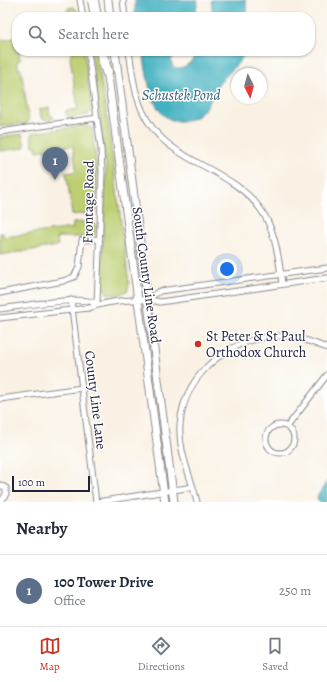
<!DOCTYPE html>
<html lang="en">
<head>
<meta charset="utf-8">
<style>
  :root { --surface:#fff; --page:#f2f2f3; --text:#1f2937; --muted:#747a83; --line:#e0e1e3; --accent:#c8321e }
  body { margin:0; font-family:Alegreya,serif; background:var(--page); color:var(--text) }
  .compass { position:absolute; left:231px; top:68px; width:36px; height:36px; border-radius:50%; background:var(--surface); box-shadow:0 1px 3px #0004; rotate:174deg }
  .scale { position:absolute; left:12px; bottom:10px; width:78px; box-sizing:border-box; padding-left:4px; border:2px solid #22223b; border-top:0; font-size:11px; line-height:14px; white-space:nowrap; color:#22223b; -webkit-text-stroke:3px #fff; paint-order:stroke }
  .you { position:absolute; left:227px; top:269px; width:14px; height:14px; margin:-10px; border:3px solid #fff; border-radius:50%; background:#1a73e8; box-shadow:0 0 0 6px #1a73e833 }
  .badge { display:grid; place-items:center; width:26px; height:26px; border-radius:50%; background:var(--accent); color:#fff; font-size:13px; font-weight:700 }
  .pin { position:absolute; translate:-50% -33px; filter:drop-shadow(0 1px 2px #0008) }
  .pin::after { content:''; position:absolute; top:21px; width:14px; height:12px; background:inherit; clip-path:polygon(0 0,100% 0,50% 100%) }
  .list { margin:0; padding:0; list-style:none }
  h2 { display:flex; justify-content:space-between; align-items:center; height:52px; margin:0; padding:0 16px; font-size:17px }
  h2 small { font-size:13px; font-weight:400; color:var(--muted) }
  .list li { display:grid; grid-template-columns:26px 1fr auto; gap:12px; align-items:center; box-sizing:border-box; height:72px; padding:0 16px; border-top:1px solid var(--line) }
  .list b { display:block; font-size:15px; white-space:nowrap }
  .list p { margin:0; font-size:13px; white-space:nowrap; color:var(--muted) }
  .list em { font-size:13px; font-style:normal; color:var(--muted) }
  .icon { flex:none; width:22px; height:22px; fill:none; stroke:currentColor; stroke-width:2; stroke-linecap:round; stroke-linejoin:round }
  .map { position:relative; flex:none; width:327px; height:502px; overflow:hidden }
  .search { position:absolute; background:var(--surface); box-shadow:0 1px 3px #0004; left:12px; right:12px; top:12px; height:44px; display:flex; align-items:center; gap:10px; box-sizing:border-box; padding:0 14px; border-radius:16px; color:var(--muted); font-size:15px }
  .sheet { height:124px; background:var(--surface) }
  nav { display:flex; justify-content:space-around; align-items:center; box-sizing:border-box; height:56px; border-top:1px solid var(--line); background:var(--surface); font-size:11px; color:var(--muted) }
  nav a { display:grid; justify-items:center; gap:2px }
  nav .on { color:var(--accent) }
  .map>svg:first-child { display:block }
</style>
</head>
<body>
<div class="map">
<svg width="327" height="502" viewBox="0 0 327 502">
  <rect width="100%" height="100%" fill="#fff"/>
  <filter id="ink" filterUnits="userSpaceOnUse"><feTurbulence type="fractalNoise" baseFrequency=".025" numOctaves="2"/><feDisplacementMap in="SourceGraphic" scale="8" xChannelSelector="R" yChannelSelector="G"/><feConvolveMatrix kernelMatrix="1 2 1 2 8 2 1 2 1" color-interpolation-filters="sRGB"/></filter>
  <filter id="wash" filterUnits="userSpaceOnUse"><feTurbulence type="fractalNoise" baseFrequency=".012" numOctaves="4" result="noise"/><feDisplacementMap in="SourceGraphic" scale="16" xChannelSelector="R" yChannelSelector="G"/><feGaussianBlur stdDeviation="0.9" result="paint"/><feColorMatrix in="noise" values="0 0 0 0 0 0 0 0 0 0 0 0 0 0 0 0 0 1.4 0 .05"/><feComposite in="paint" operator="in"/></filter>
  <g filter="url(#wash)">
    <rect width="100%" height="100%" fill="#f9f1e3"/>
    <path fill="#bcce71" stroke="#6f7856" d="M74,7L79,12L80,17H63V12H68V8Z
      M17,37V43H14L16,52L19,51L20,60H18V69H21L29,121L28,123L0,127V39L6,40Z
      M72,51H84L92,109L88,115L68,118L65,111L78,109L70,57Z
      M91,51H96L109,129L129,283L128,290L119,295L108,294L101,285L106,168Z
      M49,107L50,115L54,117L52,120H45L41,118L40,109Z
      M85,125L92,128L97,171L96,212L72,215L67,177L65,173L74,172L76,169L73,148L71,146L37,151L36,146H33L31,135L32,133Z
      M22,134L25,146L23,148L0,151V137Z
      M92,221L96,226L95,235L93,237H57L58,246L0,255V233H3L4,237L73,228V223Z"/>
    <path fill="#43b1c0" stroke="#326a7e" d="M135,0H198L194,17H135Z
      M211,0H246L247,17H213Z
      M143,51H179L171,60L173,67C185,71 193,60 199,51H246C240,64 228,72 219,84C213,93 210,105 202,112C196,118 190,120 182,121C150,124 147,73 143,51Z
      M327,481V502H319L317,497Z"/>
  </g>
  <g filter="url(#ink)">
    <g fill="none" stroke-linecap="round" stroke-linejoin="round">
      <defs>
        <path id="minor" d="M80,0L83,17
          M123,0L125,17
          M88,51L101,149L102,172L97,304
          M129,51C133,78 135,103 151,126C163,143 180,153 198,163C261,196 274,213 282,284
          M0,132L97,118
          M0,293L63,281L74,277L79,267L82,240L99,239
          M147,299L160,291L327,268
          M71,300L96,502
          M0,309C17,307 86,294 97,304
          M0,318L89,308C107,301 141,297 160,302L327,278
          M0,399L82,388
          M266 439a14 14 0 1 1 28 0a14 14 0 1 1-28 0Z
          M287,427L327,375
          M0,485L6,488V494L1,502
          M97,502L193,487
          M197,502C191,477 178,451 180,425C184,371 234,334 286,336C301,337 314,343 327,348"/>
        <path id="secondary" d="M108,0L110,17
          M115,51L174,502
          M107,69L165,502"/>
        <path id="motorway" d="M93,0L96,17
          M101,51L107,72"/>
      </defs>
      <use href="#minor" stroke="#8e8a8f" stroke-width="7"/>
      <use href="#secondary" stroke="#8e8a8f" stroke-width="9"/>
      <use href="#motorway" stroke="#8e8a8f" stroke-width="12"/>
      <use href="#minor" stroke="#fff" stroke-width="5"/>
      <use href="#secondary" stroke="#fff" stroke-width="7"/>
      <use href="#motorway" stroke="#fff" stroke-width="10"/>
    </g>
  </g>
  <circle fill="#c8321e" stroke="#fff" stroke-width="1.5" cx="198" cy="344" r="4"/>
  <g text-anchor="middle" stroke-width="3" stroke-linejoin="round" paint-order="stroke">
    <g font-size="14" fill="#22223b" stroke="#fff">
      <text transform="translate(88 202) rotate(-89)" y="5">Frontage Road</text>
      <text transform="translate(147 275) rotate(82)" y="5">South County Line Road</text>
      <text transform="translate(96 400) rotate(83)" y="5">County Line Lane</text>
    </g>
    <g font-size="14" fill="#22223b" stroke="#fff" text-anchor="start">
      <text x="206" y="341">St Peter &amp; St Paul<tspan x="206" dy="16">Orthodox Church</tspan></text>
    </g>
    <g font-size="15" font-style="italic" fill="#316277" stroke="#fff">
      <text x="181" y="100">Schustek Pond</text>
    </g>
  </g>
</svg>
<svg class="compass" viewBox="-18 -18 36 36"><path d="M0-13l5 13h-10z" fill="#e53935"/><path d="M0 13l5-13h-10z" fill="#747a83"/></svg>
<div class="scale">100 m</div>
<div class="you"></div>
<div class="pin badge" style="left:55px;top:180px;background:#5c6f8a">1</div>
<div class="search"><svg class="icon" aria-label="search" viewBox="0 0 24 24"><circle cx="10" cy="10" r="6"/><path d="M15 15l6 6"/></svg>Search here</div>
</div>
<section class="sheet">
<h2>Nearby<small></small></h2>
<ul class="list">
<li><span class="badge" style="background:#5c6f8a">1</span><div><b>100 Tower Drive</b><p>Office</p></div><em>250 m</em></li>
</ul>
</section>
<nav>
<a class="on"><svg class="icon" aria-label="map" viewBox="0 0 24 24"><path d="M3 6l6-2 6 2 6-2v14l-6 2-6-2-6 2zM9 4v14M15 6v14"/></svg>Map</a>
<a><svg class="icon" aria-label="directions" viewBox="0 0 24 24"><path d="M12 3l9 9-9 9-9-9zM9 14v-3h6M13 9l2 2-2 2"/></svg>Directions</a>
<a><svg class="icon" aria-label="saved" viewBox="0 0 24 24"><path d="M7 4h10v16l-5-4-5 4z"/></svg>Saved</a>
</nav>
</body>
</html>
